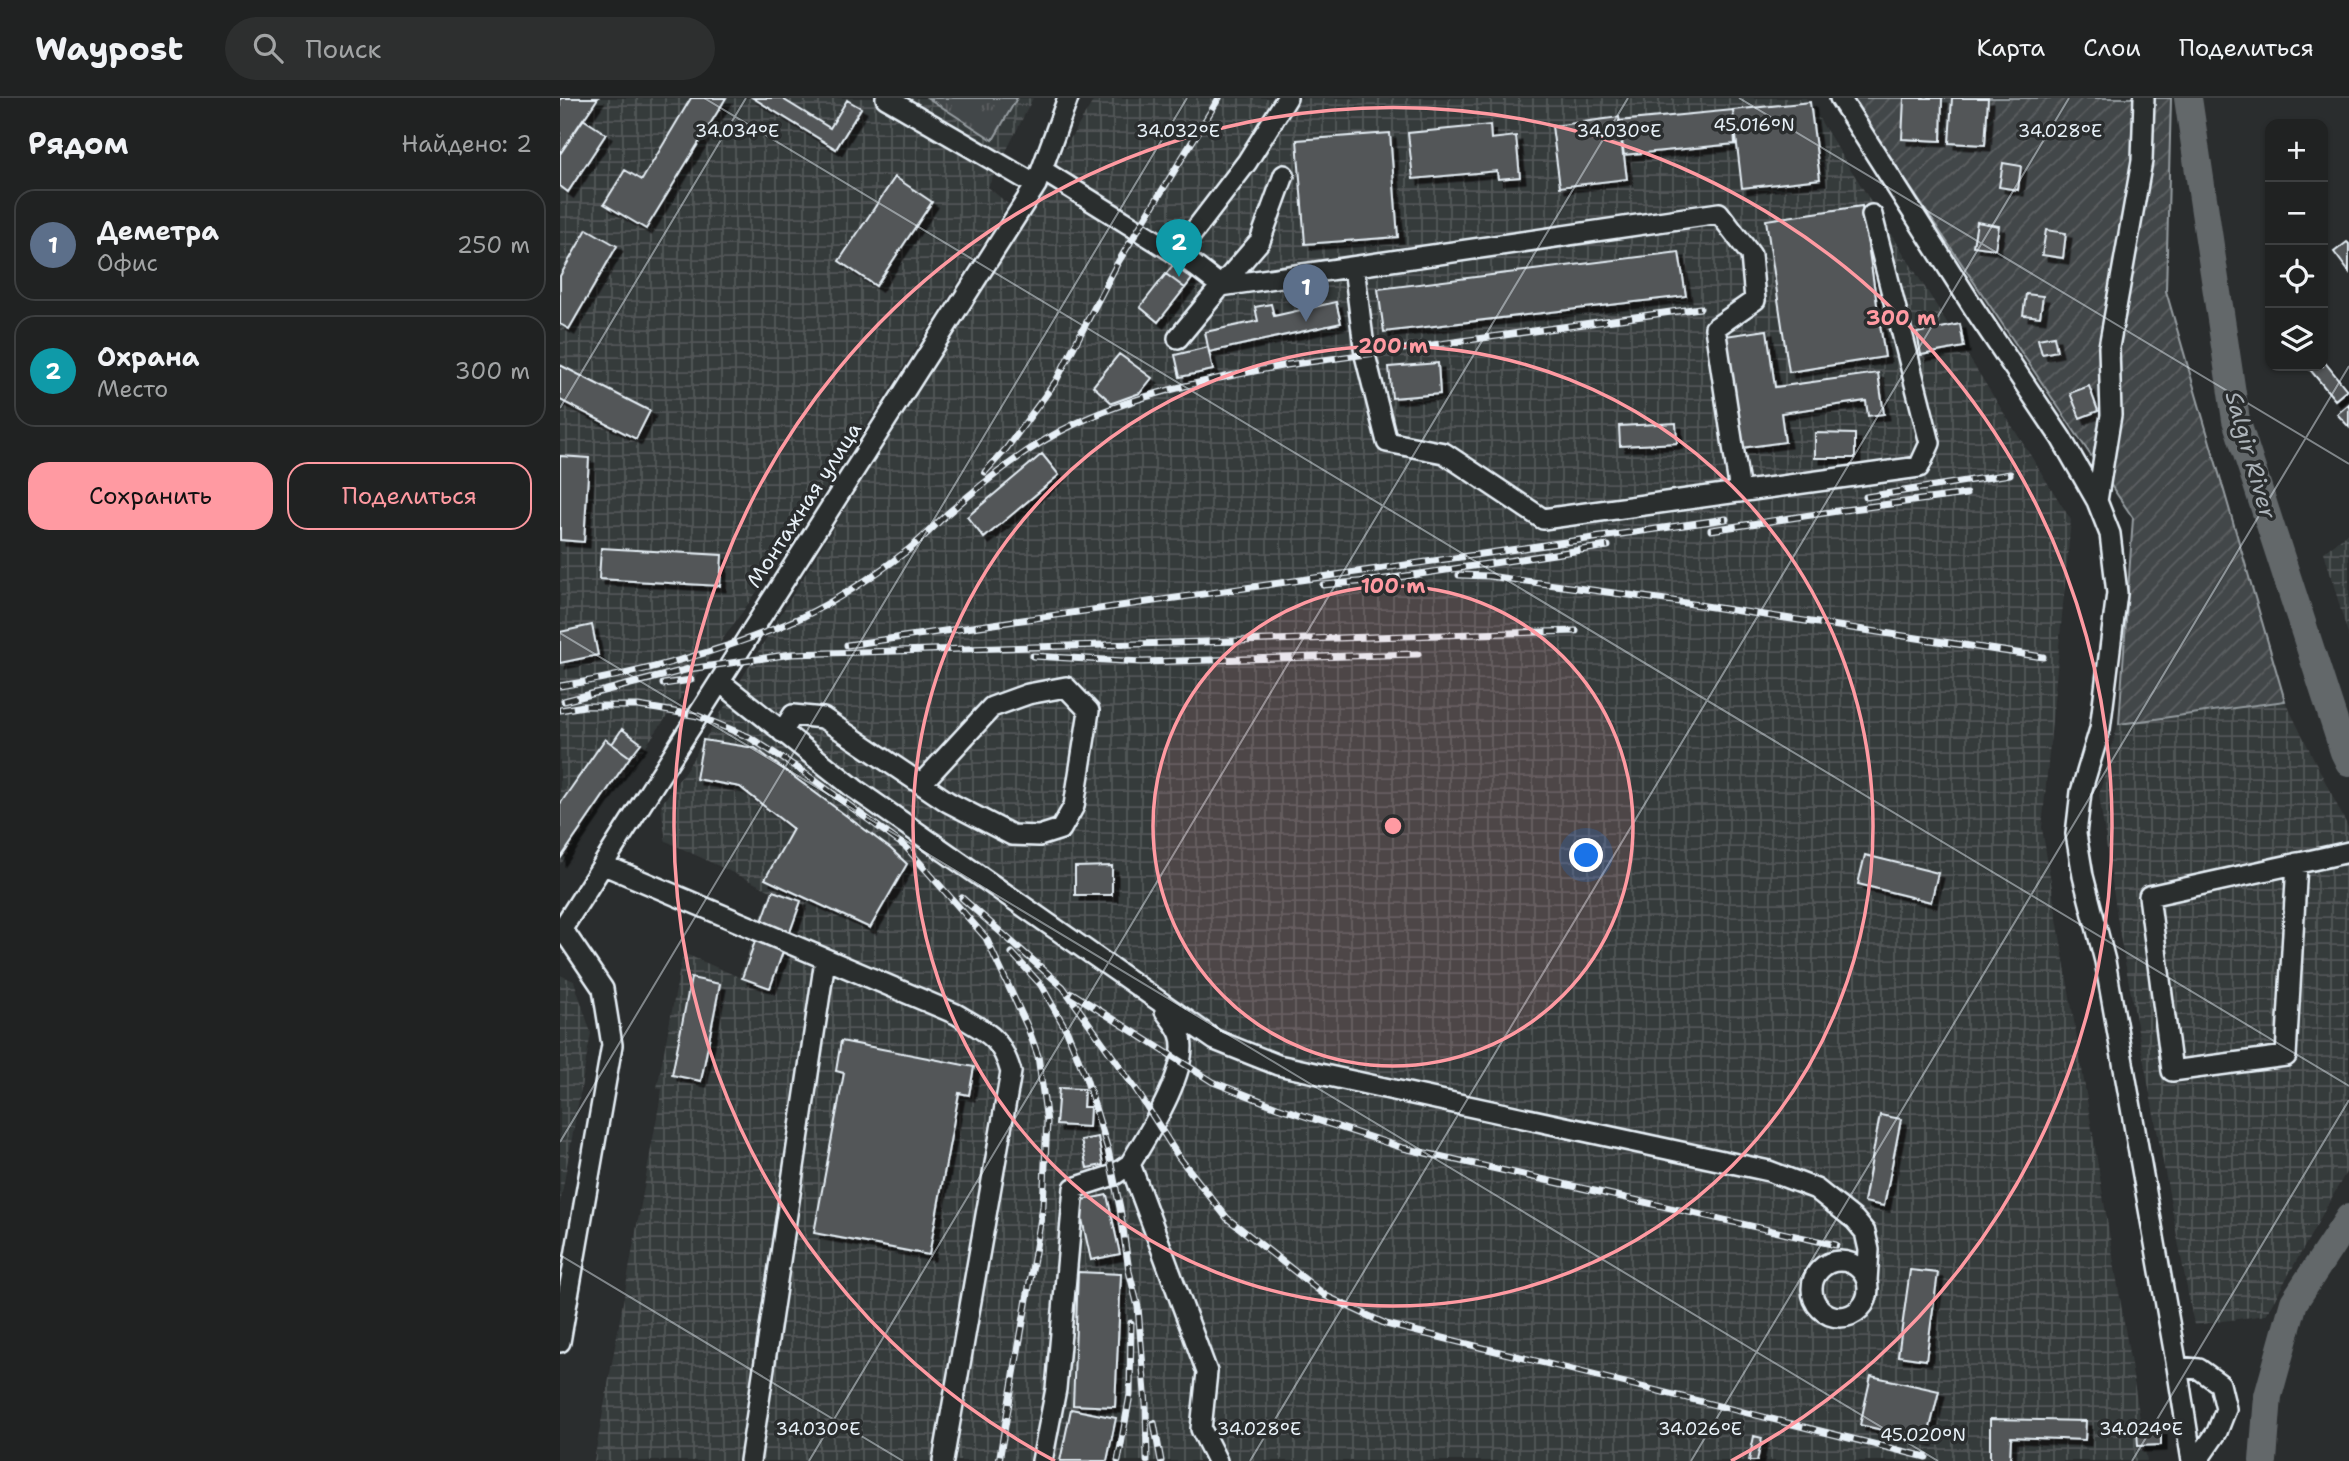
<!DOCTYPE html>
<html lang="ru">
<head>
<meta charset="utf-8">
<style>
  :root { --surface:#202222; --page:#2d2f2f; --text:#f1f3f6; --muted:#a2a4a5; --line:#3d3f40; --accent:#ff9aa2 }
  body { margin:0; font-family:"Shantell Sans",sans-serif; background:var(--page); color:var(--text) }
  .controls { position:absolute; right:21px; top:21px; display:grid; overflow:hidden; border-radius:14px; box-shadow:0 2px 5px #0004 }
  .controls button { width:63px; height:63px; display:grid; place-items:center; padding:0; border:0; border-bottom:2px solid var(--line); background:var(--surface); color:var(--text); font:35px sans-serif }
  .you { position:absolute; left:1027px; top:758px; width:24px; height:24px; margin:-18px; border:5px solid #fff; border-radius:50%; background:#1a73e8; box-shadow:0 0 0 10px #1a73e833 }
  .badge { display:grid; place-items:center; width:46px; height:46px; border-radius:50%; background:var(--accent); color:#fff; font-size:23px; font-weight:700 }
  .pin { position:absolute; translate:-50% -58px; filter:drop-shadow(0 2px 4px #0008) }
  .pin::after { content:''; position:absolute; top:37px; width:24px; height:21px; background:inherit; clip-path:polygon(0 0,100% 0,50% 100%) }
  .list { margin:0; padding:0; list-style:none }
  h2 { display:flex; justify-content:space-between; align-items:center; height:91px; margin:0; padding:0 28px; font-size:30px }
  h2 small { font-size:23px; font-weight:400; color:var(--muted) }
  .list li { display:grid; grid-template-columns:46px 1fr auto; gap:21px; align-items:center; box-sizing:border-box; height:112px; margin:0 14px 14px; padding:0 14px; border:2px solid var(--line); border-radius:21px }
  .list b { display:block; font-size:26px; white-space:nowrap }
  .list p { margin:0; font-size:23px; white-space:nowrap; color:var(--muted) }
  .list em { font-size:23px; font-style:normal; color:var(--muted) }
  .actions { display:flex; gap:14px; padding:21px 28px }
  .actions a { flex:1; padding:16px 0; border:2px solid var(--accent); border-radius:21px; text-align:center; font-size:24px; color:var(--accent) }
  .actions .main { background:var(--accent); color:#111 }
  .icon { flex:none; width:38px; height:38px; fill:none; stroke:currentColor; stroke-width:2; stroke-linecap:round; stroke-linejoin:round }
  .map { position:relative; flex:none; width:1789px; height:1363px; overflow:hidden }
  header { display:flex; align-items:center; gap:42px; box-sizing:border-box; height:98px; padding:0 35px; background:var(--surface); border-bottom:2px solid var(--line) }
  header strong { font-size:33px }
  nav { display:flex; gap:38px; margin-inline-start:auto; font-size:24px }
  .search { width:490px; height:63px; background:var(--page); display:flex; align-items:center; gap:18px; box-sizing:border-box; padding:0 24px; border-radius:38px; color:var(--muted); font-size:26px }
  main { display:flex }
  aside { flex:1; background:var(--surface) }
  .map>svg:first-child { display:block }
</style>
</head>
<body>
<header>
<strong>Waypost</strong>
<div class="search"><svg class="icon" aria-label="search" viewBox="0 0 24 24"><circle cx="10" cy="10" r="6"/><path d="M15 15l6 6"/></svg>Поиск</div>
<nav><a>Карта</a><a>Слои</a><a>Поделиться</a></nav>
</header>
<main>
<aside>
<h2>Рядом<small>Найдено: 2</small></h2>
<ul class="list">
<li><span class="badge" style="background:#5c6f8a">1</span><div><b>Деметра</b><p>Офис</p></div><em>250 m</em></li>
<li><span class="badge" style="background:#0f9aa8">2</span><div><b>Охрана</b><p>Место</p></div><em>300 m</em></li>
</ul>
<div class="actions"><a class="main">Сохранить</a><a>Поделиться</a></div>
</aside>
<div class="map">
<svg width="1789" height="1363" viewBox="0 0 1789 1363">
  <defs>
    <pattern id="industrial-grid" width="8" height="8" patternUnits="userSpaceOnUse" patternTransform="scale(1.75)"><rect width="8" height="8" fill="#363a3b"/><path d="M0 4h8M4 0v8" fill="none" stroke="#535758"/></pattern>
    <pattern id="grass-tufts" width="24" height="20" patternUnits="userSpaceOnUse" patternTransform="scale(1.75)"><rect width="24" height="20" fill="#424648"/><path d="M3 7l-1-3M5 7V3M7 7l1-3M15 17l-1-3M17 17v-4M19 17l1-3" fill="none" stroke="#5d6163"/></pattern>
    <pattern id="garden-furrows" width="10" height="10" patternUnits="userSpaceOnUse" patternTransform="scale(1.75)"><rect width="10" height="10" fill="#424648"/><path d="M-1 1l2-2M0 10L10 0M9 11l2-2" fill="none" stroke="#5d6163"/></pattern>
    <filter id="shadow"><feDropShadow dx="5.5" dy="5.5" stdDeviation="0" flood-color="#0009"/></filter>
  </defs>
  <rect width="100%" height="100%" fill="#2a2d2e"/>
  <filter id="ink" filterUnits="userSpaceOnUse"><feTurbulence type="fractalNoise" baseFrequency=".0143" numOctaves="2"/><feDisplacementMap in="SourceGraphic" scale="14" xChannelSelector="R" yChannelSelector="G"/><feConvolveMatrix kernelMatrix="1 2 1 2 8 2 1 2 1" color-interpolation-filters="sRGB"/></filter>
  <g filter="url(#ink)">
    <path fill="url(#industrial-grid)" d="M0,0H473L428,89L448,106L222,459L0,767Z
      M535,0H1246L1511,422L1482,730L1587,1363H34L102,991L97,990L123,855L179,879L211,793L106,743L101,707L129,667Z
      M1789,434V540L1764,454Z
      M1725,603L1789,731V1069L1706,1217L1634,1227L1560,838L1539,697L1558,626Z
      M0,877L14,883L31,935L0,1106Z"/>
    <path fill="url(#grass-tufts)" stroke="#959ca0" stroke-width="2" d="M368,0H457L433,42Z"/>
    <path fill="url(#garden-furrows)" stroke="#959ca0" stroke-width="2" d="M1290,0H1611L1606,193L1725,603L1559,626L1573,420Z"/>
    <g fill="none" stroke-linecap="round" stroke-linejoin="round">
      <path stroke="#63686b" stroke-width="28" d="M1628,0L1676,322L1784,654L1789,664
        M1703,1363L1708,1298L1734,1204L1789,1120"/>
    </g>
    <path fill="#535759" stroke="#e8f1f8" stroke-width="2" filter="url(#shadow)" d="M1,0H38L0,56V2Z
      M131,0H166L86,131L44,106L65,72L82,82Z
      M193,0H221L270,30L287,2L301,10L276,51Z
      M1344,0H1382L1381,43L1342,41Z
      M1392,0H1428L1425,47L1389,45Z
      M1250,4L1260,81L1182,90L1173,12Z
      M1173,12L1175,46L1063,57L1059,23Z
      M1059,19L1067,81L1000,89L992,28Z
      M23,21L46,36L8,94L0,88V56Z
      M930,27L931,41L956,38L960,79L938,81L937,73L853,81L848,35Z
      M830,35L838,139L745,146L737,42Z
      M1443,65L1461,68L1458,92L1439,89Z
      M335,79L372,104L316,188L279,163Z
      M1302,108L1325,259L1229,274L1206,122Z
      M1417,124L1439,128L1435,151L1413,148Z
      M27,131L57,148L9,231L0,226V178Z
      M1486,132L1506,135L1503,160L1482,157Z
      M1787,144L1789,146V174L1774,154Z
      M1119,154L1126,198L824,234L818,191Z
      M613,167L632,181L598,224L580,209Z
      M613,167L632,181L625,190L606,176Z
      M1466,196L1483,198L1480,219L1463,217Z
      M776,204L781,225L649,254L645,234L698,223L695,209L711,206L714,218Z
      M1400,226L1404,249L1361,257L1357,235Z
      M1207,232L1215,289L1318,275L1324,316L1308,318L1306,303L1221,315L1225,344L1181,350L1165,238Z
      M1494,238L1497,253L1482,256L1478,241Z
      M648,249L653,272L620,279L615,257Z
      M559,256L592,280L580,295L552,305L533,288Z
      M1763,262L1787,292L1775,302L1747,268H1763Z
      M878,265L880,296L832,300L829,269Z
      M0,267L90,313L76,341L0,302Z
      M1529,288L1538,313L1520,320L1510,295Z
      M1789,306V329L1777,316Z
      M1116,325L1117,345L1060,348L1059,328Z
      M1255,335L1295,336V360H1255Z
      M482,356L499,377L424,440L407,419Z
      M0,358L29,360L24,444L0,442Z
      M41,450L162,457L160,488L39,481Z
      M32,527L38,557L0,565V534Z
      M62,631L81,645L70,659L52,646Z
      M45,641L70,659L0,761V706Z
      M143,642L195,650L331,751L347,766L310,830L205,781L233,731L180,689L136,681Z
      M1305,757L1378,775L1371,804L1298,786Z
      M552,768V797H515V769Z
      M213,793L241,803L210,890L182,880Z
      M131,880L160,886L141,983L112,977Z
      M281,943L414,969L409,997L399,995L369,1157L254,1135L284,975L276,973Z
      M499,990L524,991L523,1009H530L529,1029L496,1027Z
      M1320,1017L1341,1021L1324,1108L1304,1104Z
      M538,1039L543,1067L527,1070L521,1042Z
      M547,1097L560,1156L531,1162L518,1103Z
      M1350,1172L1378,1175L1366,1262L1338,1258Z
      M518,1174L561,1176L555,1309L513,1307Z
      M1311,1278L1379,1293L1367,1342L1300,1327Z
      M511,1311L556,1320L547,1363H500Z
      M1430,1321L1526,1323L1525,1342L1451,1339L1450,1363H1430Z
      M1601,1332V1347L1578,1348L1577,1333Z
      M1194,1338L1202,1340L1197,1363H1189Z"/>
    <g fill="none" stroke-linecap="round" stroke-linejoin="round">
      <defs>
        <path id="minor" d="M326,0L476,87
          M1280,0L1415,212L1501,340L1537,403L1550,436L1557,495L1540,631L1521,694L1516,736L1523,778L1545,863L1617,1269L1632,1363
          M482,72L631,165L661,188L618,240
          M616,157L687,64L727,0
          M794,169L805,257L827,344L884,355L983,421L1359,369L1370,345L1312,117
          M661,188L1159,115L1191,157L1195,202L1155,230L1180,394
          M661,188L700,143L724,77
          M1537,403L1551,317L1549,249L1582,63L1584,0
          M160,584L295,691L655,942L718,967L1209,1073L1256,1091L1295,1122L1305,1134L1309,1152L1307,1183
          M222,634L233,617L263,620L388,704L452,737L479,738L501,731L514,708L529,613L506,589L468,596L432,609L361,686
          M1737,765L1726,958L1612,973L1589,798L1789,754
          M44,767L396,916C427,935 440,937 451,974L383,1363
          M0,834L476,87L508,0
          M605,913C610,920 617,928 620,936C632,968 587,1038 570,1066L647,1274L641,1331L657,1363
          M1252 1191a28 28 0 1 1 56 0a28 28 0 1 1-56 0Z
          M0,1244L52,947L43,891L3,832
          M1617,1269L1639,1271L1660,1286L1666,1311L1657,1334L1637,1363
          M190,1363L265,862
          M482,1363L496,1291L514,1090L554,1077L570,1066"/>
      </defs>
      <use href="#minor" stroke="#e8f1f8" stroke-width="24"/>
      <use href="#minor" stroke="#2a2d2e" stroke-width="19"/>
      <defs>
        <path id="rail" d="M425,374L446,351L496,283L557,166L659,0
          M1306,399L1450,376
          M1151,432L1284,412L1406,396
          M899,477L928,478L1106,502L1483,559
          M763,487L819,482L1048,448
          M287,547L1166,421
          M473,558L582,564L858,556
          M103,586L131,582
          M0,588C77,576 169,552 240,520C278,502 314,478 348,452C362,441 374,428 387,416C427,382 469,347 517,325C583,294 656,280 727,267L1140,210
          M4,603L129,571L232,556L1016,533
          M0,612L24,608H78L98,611L138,618L189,639L239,671L346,749L426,840L468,930L478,958L487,1024L483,1108L439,1363
          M402,800L503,889L577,993L618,1058L667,1120L766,1198L826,1226L1366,1359
          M452,855L481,887L507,933L526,980L548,1052L560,1110L569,1173L578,1209L586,1307L587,1363
          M512,895L653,984L717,1009L843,1050L1276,1147
          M594,1325L601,1363
          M558,1363L570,1297L571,1225"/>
      </defs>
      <use href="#rail" stroke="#e8f1f8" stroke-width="7"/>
      <use href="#rail" stroke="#2a2d2e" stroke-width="4.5" stroke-dasharray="13" stroke-linecap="butt"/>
    </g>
  </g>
  <path fill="none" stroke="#e8f1f8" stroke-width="2" stroke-opacity="0.45" d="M144,0L1789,988M1179,0L1789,366M0,310L186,0M0,535L1378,1363M0,1044L627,0M0,1157L343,1363M249,1363L1068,0M690,1363L1509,0M1131,1363L1789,268M1572,1363L1789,1002"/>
  <circle cx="833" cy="728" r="240" fill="#ff9aa2" fill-opacity=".12"/>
  <g fill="none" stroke="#ff9aa2" stroke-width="3.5">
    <circle cx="833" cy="728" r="240"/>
    <circle cx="833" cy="728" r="480"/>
    <path d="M495 1363A719 719 0 1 1 1171 1363"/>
  </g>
  <g text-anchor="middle" stroke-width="7" stroke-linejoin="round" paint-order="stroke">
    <g font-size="21" fill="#e8f1f8" stroke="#2a2d2e">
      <text transform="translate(244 407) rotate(-57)" y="7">Монтажная улица</text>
    </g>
    <g font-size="23" font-style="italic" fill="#acb3b9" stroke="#2a2d2e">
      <text transform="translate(1691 357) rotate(74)" y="8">Salgir River</text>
    </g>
  </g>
  <g font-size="18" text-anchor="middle" fill="#e8f1f8" stroke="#2a2d2e" stroke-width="7" stroke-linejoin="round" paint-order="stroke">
    <text x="1194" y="33">45.016°N</text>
    <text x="618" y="39">34.032°E</text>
    <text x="1059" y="39">34.030°E</text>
    <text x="1500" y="39">34.028°E</text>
    <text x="177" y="39">34.034°E</text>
    <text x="258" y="1337">34.030°E</text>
    <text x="699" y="1337">34.028°E</text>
    <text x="1140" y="1337">34.026°E</text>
    <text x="1581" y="1337">34.024°E</text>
    <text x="1363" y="1343">45.020°N</text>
  </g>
  <circle cx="833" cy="728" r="10" fill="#ff9aa2" stroke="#2a2d2e" stroke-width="3.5"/>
  <g font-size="21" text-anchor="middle" font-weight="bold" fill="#ff9aa2" stroke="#2a2d2e" stroke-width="7" stroke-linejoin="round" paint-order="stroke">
    <text x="1341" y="227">300 m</text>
    <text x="833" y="255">200 m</text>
    <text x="833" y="495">100 m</text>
  </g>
</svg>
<div class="controls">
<button>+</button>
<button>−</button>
<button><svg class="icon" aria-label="locate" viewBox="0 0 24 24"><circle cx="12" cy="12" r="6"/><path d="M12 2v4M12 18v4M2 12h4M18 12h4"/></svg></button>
<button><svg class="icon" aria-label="layers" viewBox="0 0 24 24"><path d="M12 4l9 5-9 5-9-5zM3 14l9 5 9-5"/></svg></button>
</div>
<div class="you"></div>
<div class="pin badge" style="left:746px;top:224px;background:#5c6f8a">1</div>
<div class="pin badge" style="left:619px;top:179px;background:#0f9aa8">2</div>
</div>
</main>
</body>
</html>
